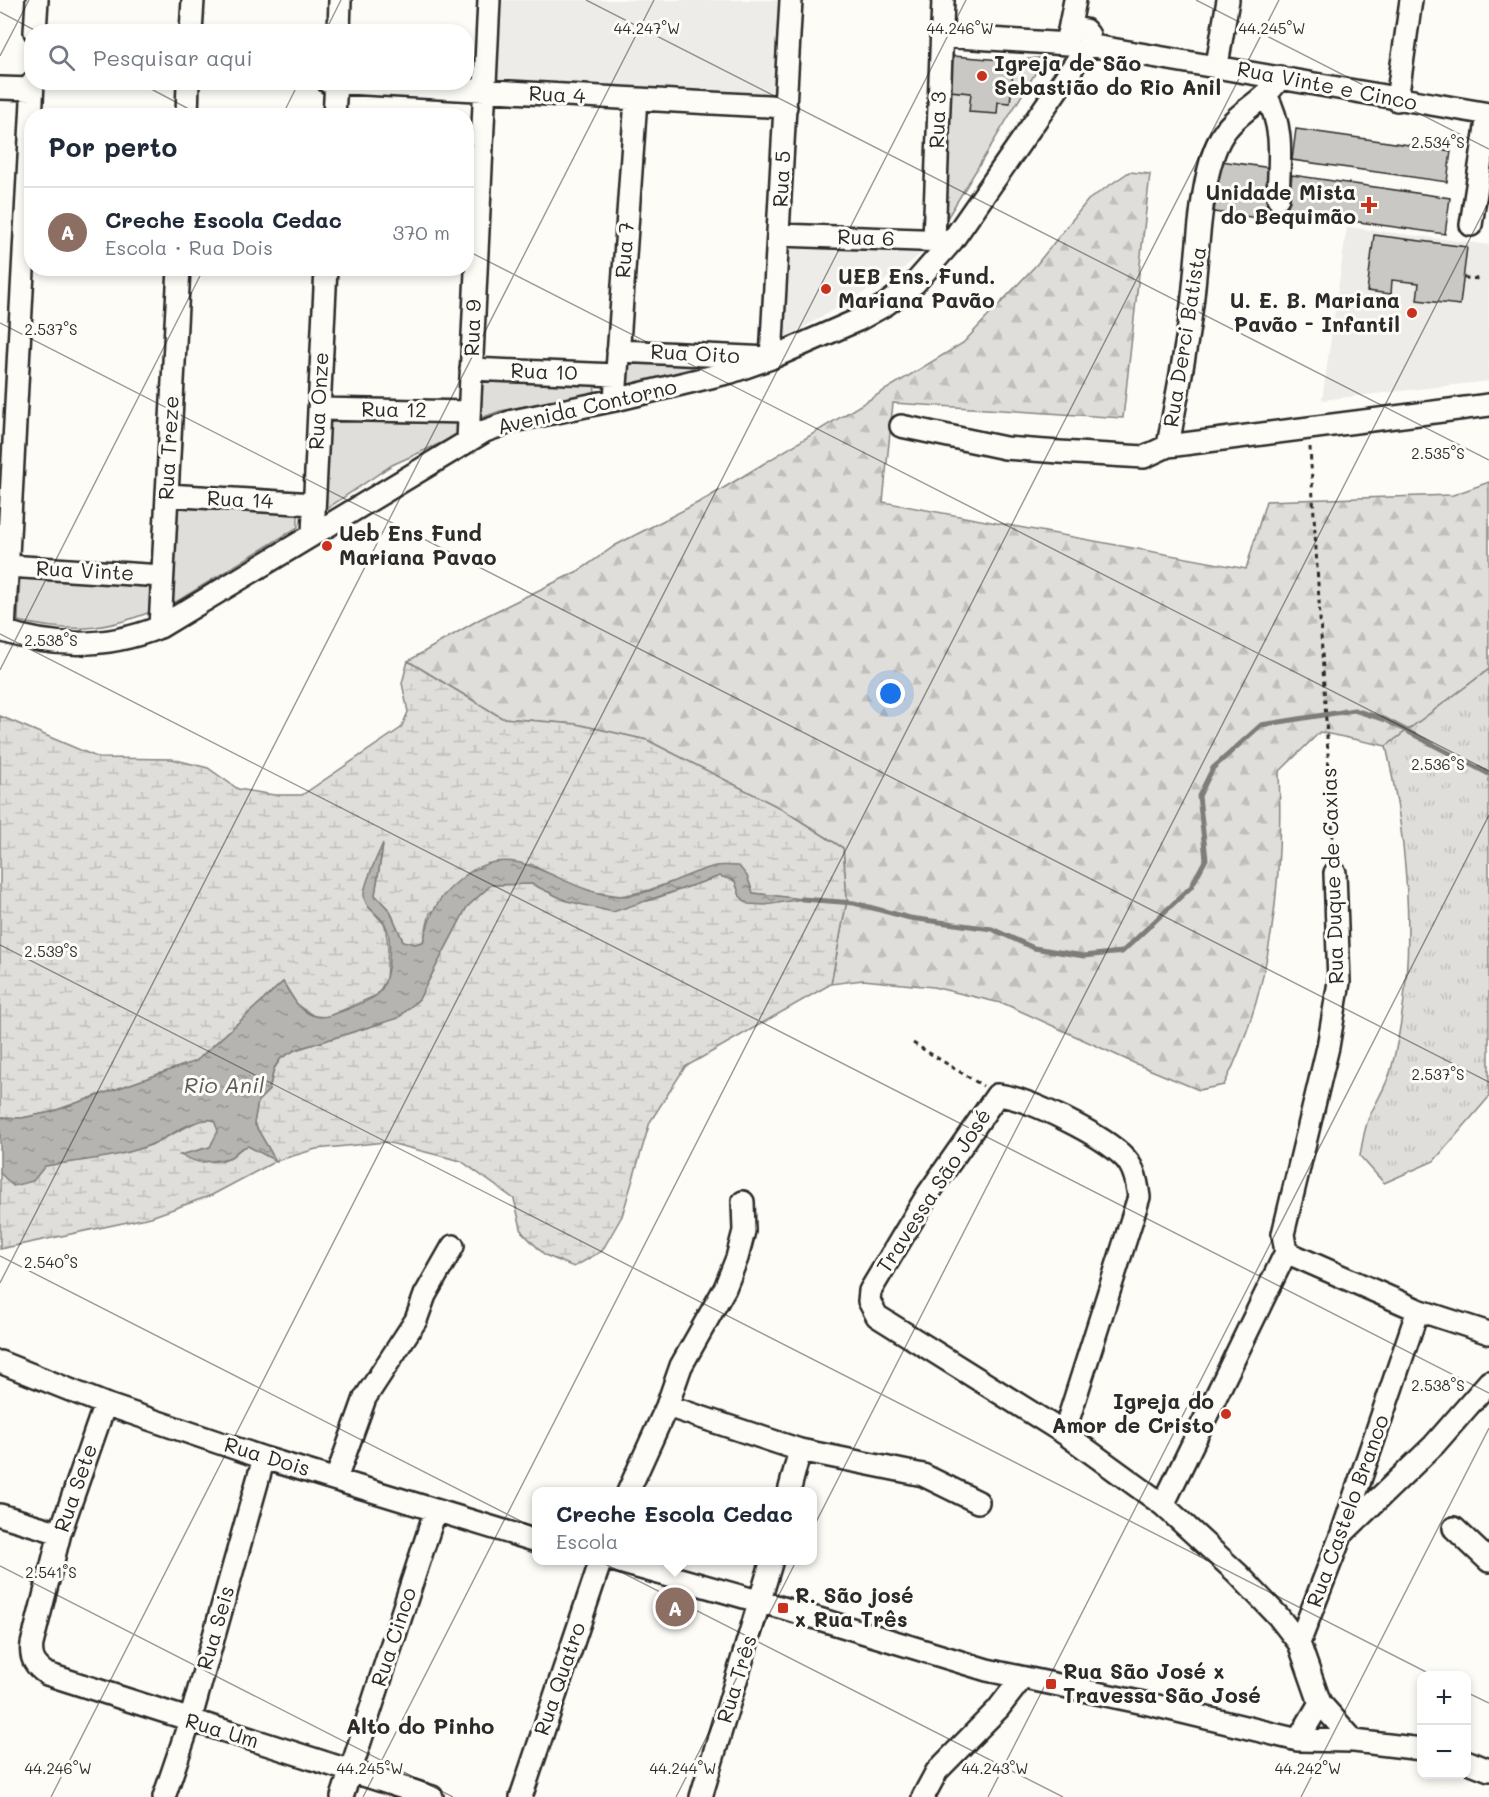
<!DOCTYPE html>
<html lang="pt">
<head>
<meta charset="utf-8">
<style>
  :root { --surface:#fff; --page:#f6f6f7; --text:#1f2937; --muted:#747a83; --line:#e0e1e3; --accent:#c8321e }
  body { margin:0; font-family:Mali,sans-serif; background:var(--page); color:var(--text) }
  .controls { position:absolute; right:18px; bottom:18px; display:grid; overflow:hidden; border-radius:12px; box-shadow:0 3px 9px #0003 }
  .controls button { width:54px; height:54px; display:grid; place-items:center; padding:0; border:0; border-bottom:2px solid var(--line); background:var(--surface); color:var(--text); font:30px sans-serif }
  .you { position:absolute; left:891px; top:694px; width:21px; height:21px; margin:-15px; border:4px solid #fff; border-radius:50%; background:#1a73e8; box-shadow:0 0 0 9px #1a73e833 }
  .badge { display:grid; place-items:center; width:39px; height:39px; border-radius:50%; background:var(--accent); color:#fff; font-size:20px; font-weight:700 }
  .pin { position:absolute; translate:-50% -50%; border:3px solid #fff; box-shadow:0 2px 6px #0006 }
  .popup { position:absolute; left:532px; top:1487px; width:285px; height:78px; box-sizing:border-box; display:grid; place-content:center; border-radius:12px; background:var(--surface); filter:drop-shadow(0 2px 4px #0005); font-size:20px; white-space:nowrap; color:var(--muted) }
  .popup b { font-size:22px; color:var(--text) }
  .popup::after { content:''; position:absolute; left:50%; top:100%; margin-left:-12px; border:12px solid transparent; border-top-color:var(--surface) }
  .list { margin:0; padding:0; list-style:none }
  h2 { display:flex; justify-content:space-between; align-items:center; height:78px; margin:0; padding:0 24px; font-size:26px }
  h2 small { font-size:20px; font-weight:400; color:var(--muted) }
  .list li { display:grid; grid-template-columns:39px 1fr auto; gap:18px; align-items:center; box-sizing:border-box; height:90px; padding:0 24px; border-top:2px solid var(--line) }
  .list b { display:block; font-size:22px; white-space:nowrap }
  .list p { margin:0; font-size:20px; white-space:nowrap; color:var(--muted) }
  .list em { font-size:20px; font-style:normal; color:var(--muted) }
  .icon { flex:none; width:33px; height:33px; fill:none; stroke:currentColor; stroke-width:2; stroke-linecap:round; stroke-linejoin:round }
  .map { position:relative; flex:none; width:1489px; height:1797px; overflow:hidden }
  .search { position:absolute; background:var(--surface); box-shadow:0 3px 9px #0003; left:24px; top:24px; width:450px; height:66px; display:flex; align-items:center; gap:15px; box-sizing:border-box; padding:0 21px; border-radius:24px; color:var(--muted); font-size:22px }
  .panel { position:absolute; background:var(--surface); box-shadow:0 3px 9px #0003; left:24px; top:108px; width:450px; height:168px; border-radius:24px }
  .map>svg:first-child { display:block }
</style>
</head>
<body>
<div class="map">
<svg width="1489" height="1797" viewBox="0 0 1489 1797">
  <defs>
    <pattern id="grass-tufts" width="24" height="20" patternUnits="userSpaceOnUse" patternTransform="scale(1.5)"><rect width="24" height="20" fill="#dfdeda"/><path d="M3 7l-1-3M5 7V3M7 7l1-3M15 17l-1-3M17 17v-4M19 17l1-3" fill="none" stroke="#c0bfbb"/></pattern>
    <pattern id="forest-firs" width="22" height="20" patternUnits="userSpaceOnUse" patternTransform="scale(1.5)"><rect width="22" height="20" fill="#dfdeda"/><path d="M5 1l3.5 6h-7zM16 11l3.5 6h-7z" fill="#c0bfbb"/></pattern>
    <pattern id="wetland-marsh" width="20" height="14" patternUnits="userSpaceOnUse" patternTransform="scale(1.5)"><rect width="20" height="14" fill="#dfdeda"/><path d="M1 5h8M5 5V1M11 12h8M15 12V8" fill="none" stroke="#c0bfbb"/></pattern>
    <pattern id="water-ripples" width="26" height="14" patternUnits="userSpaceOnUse" patternTransform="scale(1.5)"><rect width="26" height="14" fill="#b5b4b1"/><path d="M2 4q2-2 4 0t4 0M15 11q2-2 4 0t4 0" fill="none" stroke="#939390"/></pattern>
  </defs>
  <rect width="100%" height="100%" fill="#fdfcf7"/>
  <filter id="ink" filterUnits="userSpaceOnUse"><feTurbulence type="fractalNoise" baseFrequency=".0167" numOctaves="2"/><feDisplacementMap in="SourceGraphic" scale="12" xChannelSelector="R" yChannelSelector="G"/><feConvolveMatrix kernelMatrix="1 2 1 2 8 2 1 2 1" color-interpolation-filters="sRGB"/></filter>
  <g filter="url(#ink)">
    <path fill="#edece8" d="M498,0H780L777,96L494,83Z
      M1347,227L1489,245V381L1322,400Z
      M789,242L926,249L899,272L780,341Z"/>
    <path fill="url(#grass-tufts)" stroke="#858482" stroke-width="1.5" d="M1489,669V1097L1434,1161L1384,1183L1360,1156C1362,1144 1364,1131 1368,1120C1375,1102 1388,1085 1392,1066C1418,962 1409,849 1386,746Z"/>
    <path fill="url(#forest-firs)" stroke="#858482" stroke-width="1.5" d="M1129,172L1150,174L1123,418L893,403L883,502L1246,569L1266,501L1453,495L1489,482V669L1386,746L1320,732L1279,772C1283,880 1273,987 1224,1085L1199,1090L1134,1063L1005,1004L933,987L863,980L831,984L847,900L843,848L780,808L647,740L576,724L502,718L408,661L480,619L580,570L616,545L707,498L963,343L1037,264L1088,200Z"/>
    <path fill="url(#wetland-marsh)" stroke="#858482" stroke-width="1.5" d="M408,661L502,718L576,724L647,740L780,808L843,848L847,900L831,984L685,1067L650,1122L622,1216L602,1251L574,1267L545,1255L522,1232L514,1199L461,1161L386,1142L316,1149L276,1161L212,1195L151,1217L0,1249V1173L102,1157L151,1145L202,1119L214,1120L219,1131L210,1147L181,1155C194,1160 215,1164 228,1159C236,1155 238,1148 248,1146L275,1160L254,1123L258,1101L269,1090L274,1069L281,1058L295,1050L398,1018L419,999L467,907L491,885L532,884L567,901H648L720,876L735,881L740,896L799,899L753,893L747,876L717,866L649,890L621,896L593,892L563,882L531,864L430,913L423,942L415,944L403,941L390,911L375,895L383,846L368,906L385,925L388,946L386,980L377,995L327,1017L314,1016L298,1006L283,982L196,1061L51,1112L22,1118L0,1117V716L99,758L172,759L208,768L238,789L274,795H302L401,728L408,712L402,683Z"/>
    <path fill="#dfdeda" stroke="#858482" stroke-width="1.5" d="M1045,57L941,228L950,91L971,93L970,112L998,102L1010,103L1014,61Z
      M625,358L723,361L624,389Z
      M481,376L594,382L595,393L500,411L481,418Z
      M327,418L461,421V434L392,465L326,509Z
      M176,508L298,512V527L171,605Z
      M20,575L153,584V611C102,631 72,633 18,621Z"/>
    <path fill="url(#water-ripples)" stroke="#7e7d7b" stroke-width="1.5" d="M383,843L375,895L390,911L403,941L415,944L423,942C431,911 437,898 462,878C517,832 561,895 620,896C653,896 684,873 716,866C723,865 732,866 739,866L747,876L753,893L802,899L765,905L748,904L740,896L735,881L720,876L613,912L567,901L532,884L491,885L467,907L419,999L398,1018L295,1050L281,1058L274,1068L269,1090L258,1101L254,1123L276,1161L248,1146C239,1148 238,1151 232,1156C228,1160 204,1162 199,1162C193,1161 186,1157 180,1155L210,1147L218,1131L214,1120C195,1118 176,1132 159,1141C125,1158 82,1160 45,1166L33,1181L13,1186L0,1173V1117L22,1118L51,1112L196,1061L283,982C292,997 301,1016 321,1017C331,1017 369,1001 377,995C390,984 393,939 385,924C379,914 364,908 364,895C364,883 378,855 383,843Z"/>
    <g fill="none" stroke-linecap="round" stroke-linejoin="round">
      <path stroke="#7e7d7b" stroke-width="5" d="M802,899L854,903L910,918L992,929L1034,948L1084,956L1122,952L1191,887L1206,859L1199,796L1213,768L1261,725L1354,710L1386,720L1489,774"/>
    </g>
    <path fill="#c9c8c4" stroke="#2b2b2b" stroke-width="1.5" d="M953,56L1014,61L1010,103L998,102L997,114L969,112L971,93L950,91Z
      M1296,129L1451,151L1447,182L1292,160Z
      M1221,161L1271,168L1265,219L1214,212Z
      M1292,175L1450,198L1445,234L1287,212Z
      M1374,235L1467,247L1460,305L1417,300L1419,283L1392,280L1391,294L1367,291Z"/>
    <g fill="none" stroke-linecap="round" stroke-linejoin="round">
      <defs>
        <path id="minor" d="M35,32L37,0
          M191,32L193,0
          M339,32L340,0
          M941,36L1068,44
          M1067,40L1075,0
          M1088,45L1489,114
          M1217,65L1228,0
          M328,82L786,107
          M0,88L32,89
          M1266,95C1285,130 1279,159 1278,198
          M1397,100L1411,0
          M187,116L188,82
          M334,116L336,82
          M1471,225L1488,114
          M780,235L947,241
          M934,240L943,0
          M618,351L771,358L791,0
          M471,369L616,375
          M615,400L636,99
          M319,409L469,412
          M901,426L1005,448L1059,452L1144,457L1168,446L1489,405
          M468,440L489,0
          M1168,446C1176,399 1186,352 1192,305C1198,259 1199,178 1220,139C1234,112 1266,102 1280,77
          M167,495L314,504
          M313,533L326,268
          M8,566L162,576
          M160,627L179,268
          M0,630C53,648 108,648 160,627L485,431L513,421L615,400L731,372L771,358L858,320L885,305L915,283L952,241L1088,45L1089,35L1085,30L1074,28L1068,33
          M4,631L33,82
          M1286,1252L1418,1310L1489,1333
          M0,1362L105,1404L264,1458L537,1541
          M105,1404L60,1533L32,1644C30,1658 35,1666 47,1674L432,1797
          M667,1406L800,1450L923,1475L978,1502
          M1064,1433L1139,1197C1137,1183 1135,1169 1125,1158C1104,1136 1027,1097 997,1095L928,1194L870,1291L869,1301L877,1316L1064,1433L1163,1505L1238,1574L1278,1616L1299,1643L1320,1703L1354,1741
          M336,1479L365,1398L416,1320L425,1295L453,1246
          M628,1492L667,1406L681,1366L725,1288L737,1258L744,1231L743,1202
          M789,1492L800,1450
          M1163,1505L1286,1252L1283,1234L1328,1047L1339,982L1335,873
          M0,1515L60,1533
          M1454,1528L1489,1561
          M1345,1531L1434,1445L1489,1382
          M612,1560L783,1608L987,1670L1149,1704L1298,1740L1354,1741L1422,1749
          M1299,1643L1342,1533L1418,1310
          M1298,1740L1320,1703
          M1466,1761L1489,1770
          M164,1797L190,1721L264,1458
          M342,1797L435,1512
          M521,1797L601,1560
          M701,1797L772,1560
          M923,1797L937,1771L998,1709L1022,1678"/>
      </defs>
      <use href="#minor" stroke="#2b2b2b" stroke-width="26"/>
      <path stroke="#2b2b2b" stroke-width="3" stroke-dasharray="4.5 4.5" stroke-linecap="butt" d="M1464,278L1482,279
        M1310,447L1334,857
        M913,1043L983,1086"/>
      <use href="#minor" stroke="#fdfcf7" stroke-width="21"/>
    </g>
  </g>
  <path fill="none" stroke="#2b2b2b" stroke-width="1.5" stroke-opacity="0.45" d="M586,0L1489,460M1196,0L1489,149M0,12L38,32M325,32L341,0M0,56L29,0M138,82L202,116M282,116L299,82M466,250L1489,771M0,323L1489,1082M0,634L1489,1393M0,670L204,268M0,945L1434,1676M0,1256L1063,1797M0,1283L654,0M0,1566L453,1797M1466,1692L1489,1703M51,1797L966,0M363,1797L1279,0M676,1797L1489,201M988,1797L1489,815M1301,1797L1489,1428"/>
  <g fill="#c8321e" stroke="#fdfcf7" stroke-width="2">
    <circle cx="982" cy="76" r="6"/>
    <path d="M1366 196h6v6h6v6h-6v6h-6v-6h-6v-6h6z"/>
    <circle cx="826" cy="289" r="6"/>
    <circle cx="1412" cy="313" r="6"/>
    <circle cx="327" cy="546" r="6"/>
    <circle cx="1226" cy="1414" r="6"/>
    <rect x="777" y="1602" width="12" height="12" rx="3"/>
    <rect x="1045" y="1678" width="12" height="12" rx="3"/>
  </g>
  <g text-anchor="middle" stroke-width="6" stroke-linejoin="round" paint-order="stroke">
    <g font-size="21" font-weight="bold" fill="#2b2b2b" stroke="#fdfcf7" text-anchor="start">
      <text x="994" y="71">Igreja de São<tspan x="994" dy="24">Sebastião do Rio Anil</tspan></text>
      <text x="1356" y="200" text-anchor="end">Unidade Mista<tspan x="1356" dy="24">do Bequimão</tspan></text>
      <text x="838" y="284">UEB Ens. Fund.<tspan x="838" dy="24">Mariana Pavão</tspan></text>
      <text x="1400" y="308" text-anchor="end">U. E. B. Mariana<tspan x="1400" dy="24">Pavão - Infantil</tspan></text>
      <text x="339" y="541">Ueb Ens Fund<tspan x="339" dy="24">Mariana Pavao</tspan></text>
      <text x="1214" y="1409" text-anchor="end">Igreja do<tspan x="1214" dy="24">Amor de Cristo</tspan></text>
      <text x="795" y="1603">R. São josé<tspan x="795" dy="24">x Rua Três</tspan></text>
      <text x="1063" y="1679">Rua São José x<tspan x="1063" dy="24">Travessa São José</tspan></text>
    </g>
    <g font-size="21" fill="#2b2b2b" stroke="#fdfcf7">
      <text transform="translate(1327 86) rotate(11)" y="7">Rua Vinte e Cinco</text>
      <text transform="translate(557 95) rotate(3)" y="7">Rua 4</text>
      <text transform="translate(938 120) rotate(-88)" y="7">Rua 3</text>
      <text transform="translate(782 179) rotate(-87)" y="7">Rua 5</text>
      <text transform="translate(866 238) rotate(2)" y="7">Rua 6</text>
      <text transform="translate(625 250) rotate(-86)" y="7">Rua 7</text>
      <text transform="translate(473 328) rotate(-88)" y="7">Rua 9</text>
      <text transform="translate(1185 337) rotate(-81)" y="7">Rua Derci Batista</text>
      <text transform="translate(695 354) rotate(3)" y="7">Rua Oito</text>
      <text transform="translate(544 372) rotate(2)" y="7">Rua 10</text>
      <text transform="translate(319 401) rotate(-87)" y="7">Rua Onze</text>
      <text transform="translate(587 407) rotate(-13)" y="7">Avenida Contorno</text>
      <text transform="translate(394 410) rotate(1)" y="7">Rua 12</text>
      <text transform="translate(169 448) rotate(-87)" y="7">Rua Treze</text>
      <text transform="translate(240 500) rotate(3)" y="7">Rua 14</text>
      <text transform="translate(85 571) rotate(3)" y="7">Rua Vinte</text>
      <text transform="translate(1333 876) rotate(-92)" y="7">Rua Duque de Caxias</text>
      <text transform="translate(934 1191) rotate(-57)" y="7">Travessa São José</text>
      <text transform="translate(267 1457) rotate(17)" y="7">Rua Dois</text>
      <text transform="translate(76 1488) rotate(-71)" y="7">Rua Sete</text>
      <text transform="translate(1348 1511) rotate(-70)" y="7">Rua Castelo Branco</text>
      <text transform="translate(216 1628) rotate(-74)" y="7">Rua Seis</text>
      <text transform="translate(394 1637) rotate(-72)" y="7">Rua Cinco</text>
      <text transform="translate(560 1679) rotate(-71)" y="7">Rua Quatro</text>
      <text transform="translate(737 1679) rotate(-73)" y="7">Rua Três</text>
      <text transform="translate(222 1731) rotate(17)" y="7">Rua Um</text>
    </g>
    <g font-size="22" font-style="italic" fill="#5b5b5a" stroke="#fdfcf7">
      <text x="224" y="1093">Rio Anil</text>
    </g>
    <g font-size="22" font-weight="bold" fill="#2b2b2b" stroke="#fdfcf7">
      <text x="420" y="1734">Alto do Pinho</text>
    </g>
  </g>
  <g font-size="15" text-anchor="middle" fill="#2b2b2b" stroke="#fdfcf7" stroke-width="6" stroke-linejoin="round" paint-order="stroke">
    <text x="647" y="34">44.247°W</text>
    <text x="960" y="34">44.246°W</text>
    <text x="1272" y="34">44.245°W</text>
    <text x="1438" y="148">2.534°S</text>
    <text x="51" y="335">2.537°S</text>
    <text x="1438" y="459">2.535°S</text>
    <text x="51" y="646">2.538°S</text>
    <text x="1438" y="770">2.536°S</text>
    <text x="51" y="957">2.539°S</text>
    <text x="1438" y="1080">2.537°S</text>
    <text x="51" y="1268">2.540°S</text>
    <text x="1438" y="1391">2.538°S</text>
    <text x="51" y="1578">2.541°S</text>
    <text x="58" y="1774">44.246°W</text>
    <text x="370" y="1774">44.245°W</text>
    <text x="683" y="1774">44.244°W</text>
    <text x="995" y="1774">44.243°W</text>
    <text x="1308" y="1774">44.242°W</text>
  </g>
</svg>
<div class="controls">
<button>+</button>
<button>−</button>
</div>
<div class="you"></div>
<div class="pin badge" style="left:675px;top:1607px;background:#8d6e63">A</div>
<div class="popup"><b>Creche Escola Cedac</b>Escola</div>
<div class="search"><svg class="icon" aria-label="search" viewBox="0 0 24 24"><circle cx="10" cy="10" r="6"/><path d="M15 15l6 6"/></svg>Pesquisar aqui</div>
<section class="panel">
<h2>Por perto<small></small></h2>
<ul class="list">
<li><span class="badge" style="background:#8d6e63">A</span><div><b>Creche Escola Cedac</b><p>Escola · Rua Dois</p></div><em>370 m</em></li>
</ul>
</section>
</div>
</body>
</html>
